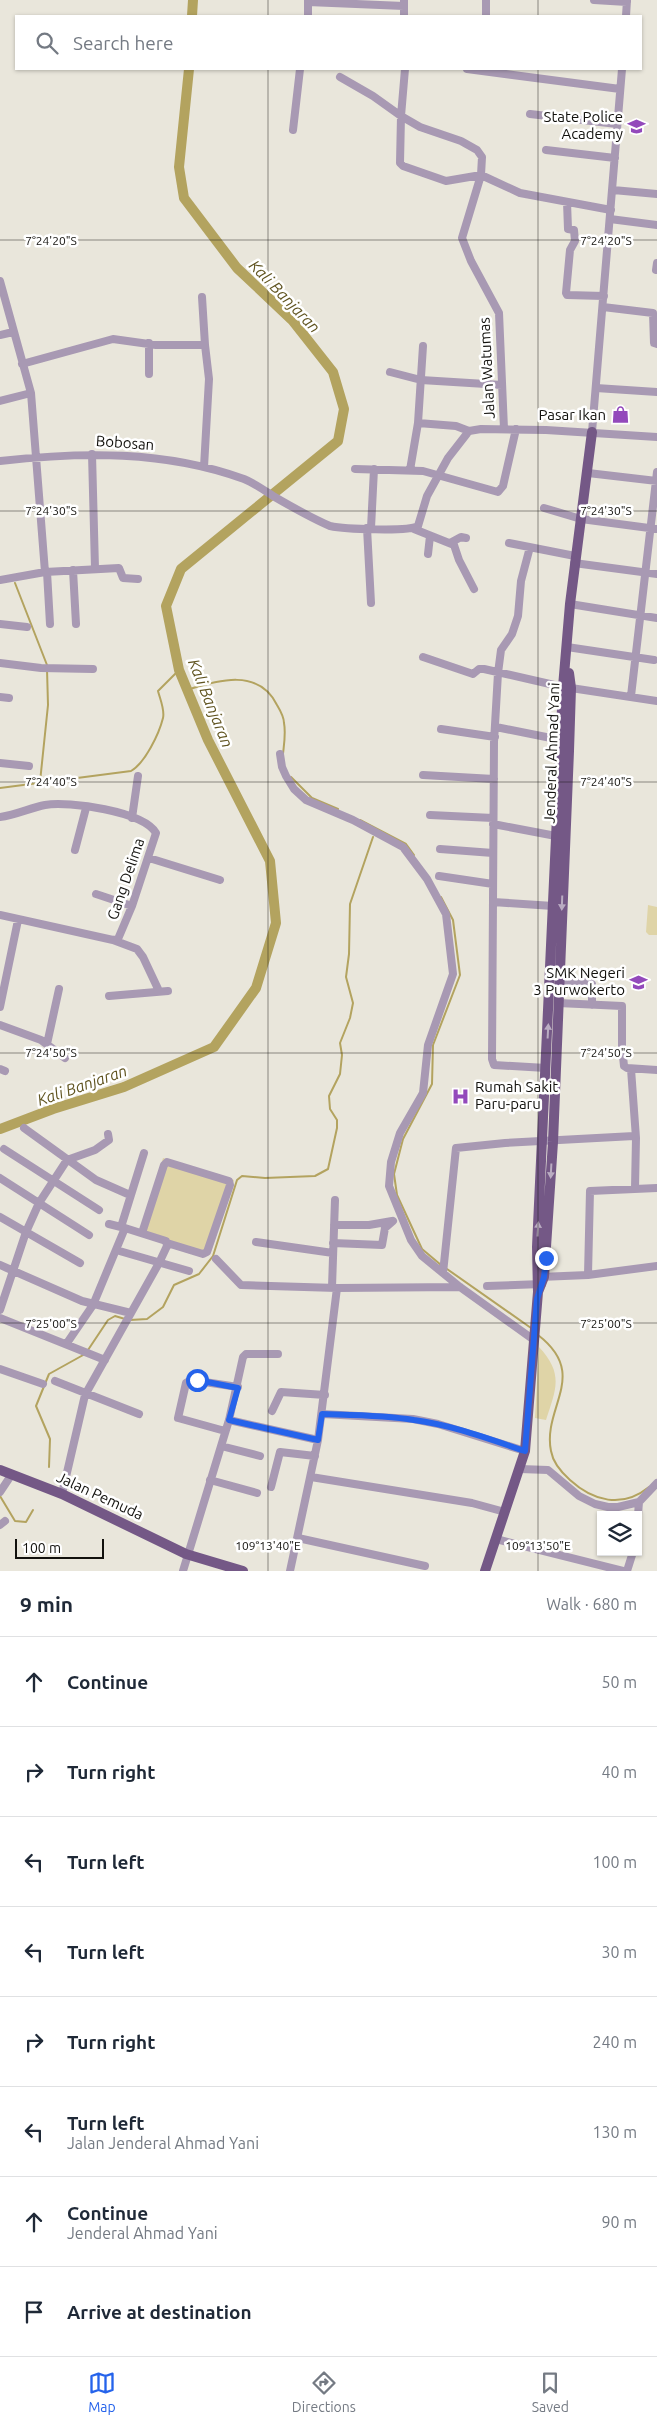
<!DOCTYPE html>
<html lang="en">
<head>
<meta charset="utf-8">
<style>
  :root { --surface:#fff; --page:#f6f6f7; --text:#1f2937; --muted:#747a83; --line:#e0e1e3; --accent:#2563eb }
  body { margin:0; font-family:Ubuntu,sans-serif; background:var(--page); color:var(--text) }
  .controls { position:absolute; right:15px; bottom:15px; display:grid; overflow:hidden; border-radius:0px; box-shadow:0 1px 4px #0004 }
  .controls button { width:45px; height:45px; display:grid; place-items:center; padding:0; border:0; border-bottom:1px solid var(--line); background:var(--surface); color:var(--text); font:25px sans-serif }
  .scale { position:absolute; left:15px; bottom:12px; width:89px; box-sizing:border-box; padding-left:5px; border:2px solid #12110d; border-top:0; font-size:14px; line-height:18px; white-space:nowrap; color:#12110d; -webkit-text-stroke:4px #fff; paint-order:stroke }
  .stop { position:absolute; width:15px; height:15px; margin:-11px; border:4px solid #2563eb; border-radius:50%; background:#fff }
  .stop.end { background:#2563eb; border-color:#fff; box-shadow:0 1px 5px #0008 }
  .list { margin:0; padding:0; list-style:none }
  h2 { display:flex; justify-content:space-between; align-items:center; height:65px; margin:0; padding:0 20px; font-size:21px }
  h2 small { font-size:16px; font-weight:400; color:var(--muted) }
  .list li { display:grid; grid-template-columns:32px 1fr auto; gap:15px; align-items:center; box-sizing:border-box; height:90px; padding:0 20px; border-top:1px solid var(--line) }
  .list b { display:block; font-size:19px; white-space:nowrap }
  .list p { margin:0; font-size:16px; white-space:nowrap; color:var(--muted) }
  .list em { font-size:16px; font-style:normal; color:var(--muted) }
  .icon { flex:none; width:28px; height:28px; fill:none; stroke:currentColor; stroke-width:2; stroke-linecap:round; stroke-linejoin:round }
  .map { position:relative; flex:none; width:657px; height:1571px; overflow:hidden }
  .search { position:absolute; background:var(--surface); box-shadow:0 1px 4px #0004; left:15px; right:15px; top:15px; height:55px; display:flex; align-items:center; gap:12px; box-sizing:border-box; padding:0 18px; border-radius:0px; color:var(--muted); font-size:19px }
  .sheet { height:785px; background:var(--surface) }
  nav { display:flex; justify-content:space-around; align-items:center; box-sizing:border-box; height:70px; border-top:1px solid var(--line); background:var(--surface); font-size:14px; color:var(--muted) }
  nav a { display:grid; justify-items:center; gap:2px }
  nav .on { color:var(--accent) }
  .map>svg:first-child { display:block }
</style>
</head>
<body>
<div class="map">
<svg width="657" height="1571" viewBox="0 0 657 1571">
  <rect width="100%" height="100%" fill="#e9e6db"/>
  <path fill="#dfd4a7" d="M648,905L657,907V935H649L646,932Z
    M163,1158L234,1180L210,1255L140,1232Z
    M539,1347C564,1374 556,1389 546,1420L535,1418Z"/>
  <g fill="none" stroke-linecap="round" stroke-linejoin="round">
    <path stroke="#b3a35f" stroke-width="2" d="M15,583L47,665
      M187,690C218,680 259,668 277,705C280,710 284,717 284,723C286,733 284,744 283,754
      M291,777L312,798L338,809
      M40,782L48,705L47,669
      M0,788L131,771C145,763 159,734 163,718C165,710 160,699 158,691L179,670
      M360,820L406,844L414,855
      M441,897L453,920L460,975L433,1045L432,1084L403,1139L394,1174L397,1195L422,1249L441,1265
      M447,1269L531,1328
      M130,1320L147,1319L163,1307L174,1285L199,1274L213,1256L237,1180L242,1176L265,1178L315,1176L328,1169L337,1128V1120L330,1109L329,1096L340,1074L342,1055L340,1043L350,1018L353,1003L346,977L349,954L350,904L373,837
      M538,1335C590,1375 542,1407 551,1451C553,1463 561,1472 570,1480C593,1501 622,1509 649,1487
      M88,1350L108,1320L115,1316L125,1319
      M49,1467L50,1439L36,1406L49,1374L85,1354
      M0,1496L15,1521L26,1522L33,1510"/>
    <path stroke="#b3a35f" stroke-width="10" d="M192,16L193,0
      M0,1129L53,1109L124,1087L214,1047L256,988L276,923L270,861L208,740L179,670L166,606L181,569L338,441L344,409L333,372L292,320L237,268L184,198L179,167L189,69"/>
    <path stroke="#a899b3" stroke-width="8" d="M404,0V16
      M594,0L627,2
      M308,2L404,6
      M308,16V0
      M486,16V0
      M626,16L627,0
      M405,69L401,116L420,127L461,141L477,150L482,157L481,175L462,238L471,261L499,313L504,429
      M467,69L620,89
      M340,77L373,96L401,116L400,163L403,166L446,181L481,175L520,193L611,210
      M530,114L617,124
      M293,130L300,69
      M546,150L615,158
      M613,190L657,194
      M567,202L568,229L574,230L575,241L570,250L566,293L567,295L604,296
      M610,219L657,225
      M656,270L657,263
      M0,281L31,393L45,572
      M202,297L205,345
      M603,307L653,313L654,343L657,344
      M0,335L13,332
      M149,343V374
      M22,364L113,339L156,345H205L209,379L204,467
      M390,372L421,380L502,385
      M596,388L657,392
      M0,401L31,393
      M418,423L456,426L469,431
      M592,432L622,69
      M92,454L95,568
      M0,461C82,452 164,450 244,479C254,483 264,490 273,496C292,507 311,518 330,526C344,529 408,532 418,526L427,496L448,458L469,431L481,429L546,430L657,437
      M355,469L423,471L498,492L503,486L516,429
      M410,470L418,423L423,346
      M588,473L657,481
      M544,508L581,519L657,529
      M367,528L371,603
      M371,528L374,469
      M414,529L454,545L459,560L474,589
      M450,543L461,537L466,538
      M509,543L575,556
      M530,547L521,581L518,616L512,634L501,650L498,673L494,742L492,1059L494,1065L546,1068
      M428,554L430,536
      M574,563L657,574
      M73,570L76,624
      M47,572L50,624
      M0,580L45,572L119,568L123,578L138,579
      M570,604L657,618
      M0,624L27,627
      M567,647L654,660
      M423,657L473,674L479,669H484L563,687
      M0,663L41,668L93,669
      M571,688L657,701
      M631,696L657,472
      M0,697L9,698
      M496,727L561,740
      M441,729L495,737
      M280,754L282,767L286,776L294,789L306,800L353,820L403,847L427,879L446,914L453,974L428,1045L423,1093L400,1133L391,1162L389,1186L411,1240L422,1256L460,1287L534,1340
      M0,763L29,766
      M423,775L494,779
      M430,815L493,818
      M0,817C16,815 30,808 45,805C69,801 143,811 156,833L132,906L118,939L113,940L0,915
      M132,818L138,776
      M493,824L556,836
      M440,849L493,853
      M75,850L86,808
      M149,858L220,880
      M439,876L493,884
      M96,894L132,906
      M493,902L553,906
      M113,940L137,949L143,957L159,991
      M559,981L590,982L592,984V1005
      M109,996L168,991
      M558,1003L622,1006V1047L624,1066L627,1068L657,1070
      M0,1007L18,920
      M0,1025L41,1040L65,1058
      M47,1044L59,989
      M0,1069L5,1071
      M631,1069L636,1138L635,1188
      M24,1128L96,1180L130,1195
      M4,1149L99,1210
      M0,1178L89,1235
      M0,1217L80,1263
      M334,1225H369L392,1221
      M121,1227L144,1153
      M142,1233L164,1165L167,1162L229,1181L230,1185L207,1252L203,1254L167,1243
      M256,1242L333,1253
      M333,1243L382,1245L385,1228L393,1221
      M116,1250L189,1271
      M216,1259L241,1285L337,1288
      M0,1265L82,1301L131,1313
      M443,1273L456,1148L505,1143L634,1136
      M588,1275L590,1191L657,1188
      M540,1277L588,1275L657,1266
      M487,1286L542,1284
      M332,1287L335,1200
      M0,1310L26,1232L39,1203L67,1160L95,1150L109,1140L108,1134
      M0,1318L105,1360
      M67,1343L93,1305L125,1228L109,1224
      M0,1369L43,1384
      M55,1381L139,1414
      M272,1411L281,1392L325,1395
      M322,1414L413,1419L438,1424L525,1451
      M229,1420L318,1440
      M225,1431L178,1418L186,1383L191,1380L238,1387
      M221,1446L260,1456
      M520,1469L548,1470L579,1496L595,1504L608,1507H618L639,1502L657,1483
      M311,1477L472,1503L505,1512
      M210,1480L257,1493
      M271,1487L280,1452L315,1456
      M0,1492L12,1474
      M62,1494L85,1395L159,1263L167,1246L166,1241L125,1228
      M638,1515L639,1502
      M0,1525L5,1521
      M298,1538L425,1566
      M496,1539L623,1571
      M183,1571L229,1420L243,1357L246,1354H278
      M290,1571L318,1440L337,1288L460,1287
      M627,1571L633,1552"/>
    <path stroke="#745886" stroke-width="10" d="M538,1292L544,1277L553,1142L569,751L571,688L569,673
      M0,1470L62,1494L186,1554L243,1571
      M485,1571L525,1451L538,1292L537,1247L563,687L570,604L592,432"/>
  </g>
  <defs><path id="oneway-solid" d="M-6-.8H1V-3.2L6.5 0L1 3.2V.8H-6Z" transform="scale(1.25)"/></defs>
  <g fill="#baacc2">
    <use href="#oneway-solid" transform="translate(562 903) rotate(92)"/>
    <use href="#oneway-solid" transform="translate(548 1031) rotate(-87)"/>
    <use href="#oneway-solid" transform="translate(551 1171) rotate(93)"/>
    <use href="#oneway-solid" transform="translate(538 1229) rotate(-87)"/>
  </g>
  <g fill="none" stroke-linecap="round" stroke-linejoin="round">
    <path stroke="#2563eb" stroke-width="6" d="M197,1380L238,1388L229,1420L318,1440L322,1414C353,1415 384,1415 414,1420C452,1425 489,1439 525,1451L537,1299L544,1277L546,1258"/>
  </g>
  <path fill="none" stroke="#12110d" stroke-width="1" stroke-opacity="0.45" d="M268,0V16M538,0V16M268,69V1571M538,69V1571M0,240H657M0,511H657M0,782H657M0,1053H657M0,1323H657"/>
  <defs>
    <symbol id="university-bare" viewBox="-9 -9 18 18"><path d="M0-5L7-2L0 1L-7-2ZM-4 1L0 2.5L4 1V4Q0 6-4 4Z" fill="#9349bb" stroke="#fff" stroke-width="2.5" paint-order="stroke"/></symbol>
    <symbol id="shop-bare" viewBox="-9 -9 18 18"><path d="M-5-2.5h2.3a2.7 3.5 0 0 1 5.4 0H5L5.5 6h-11ZM-1.5-2.5h3a1.5 2.3 0 0 0-3 0Z" fill="#9349bb" stroke="#fff" stroke-width="2.5" paint-order="stroke"/></symbol>
    <symbol id="school-bare" viewBox="-9 -9 18 18"><path d="M0-5L7-2L0 1L-7-2ZM-4 1L0 2.5L4 1V4Q0 6-4 4Z" fill="#9349bb" stroke="#fff" stroke-width="2.5" paint-order="stroke"/></symbol>
    <symbol id="hospital-bare" viewBox="-9 -9 18 18"><path d="M-5-5h3v3.5h4V-5h3V5h-3V1.5h-4V5h-3Z" fill="#9349bb" stroke="#fff" stroke-width="2.5" paint-order="stroke"/></symbol>
  </defs>
  <g fill-rule="evenodd">
    <use href="#university-bare" x="624" y="114" width="25" height="25"/>
    <use href="#shop-bare" x="608" y="402" width="25" height="25"/>
    <use href="#school-bare" x="626" y="970" width="25" height="25"/>
    <use href="#hospital-bare" x="448" y="1084" width="25" height="25"/>
  </g>
  <g text-anchor="middle" stroke-width="5" stroke-linejoin="round" paint-order="stroke">
    <g font-size="15" fill="#12110d" stroke="#fff" text-anchor="end">
      <text x="623" y="122">State Police<tspan x="623" dy="17">Academy</tspan></text>
      <text x="606" y="420">Pasar Ikan</text>
      <text x="625" y="978">SMK Negeri<tspan x="625" dy="17">3 Purwokerto</tspan></text>
      <text x="475" y="1092" text-anchor="start">Rumah Sakit<tspan x="475" dy="17">Paru-paru</tspan></text>
    </g>
    <g font-size="15" fill="#12110d" stroke="#fff">
      <text transform="translate(487 368) rotate(-93)" y="5">Jalan Watumas</text>
      <text transform="translate(125 443) rotate(4)" y="5">Bobosan</text>
      <text transform="translate(552 753) rotate(-88)" y="5">Jenderal Ahmad Yani</text>
      <text transform="translate(126 879) rotate(-71)" y="5">Gang Delima</text>
      <text transform="translate(100 1496) rotate(25)" y="5">Jalan Pemuda</text>
    </g>
    <g font-size="16" font-style="italic" fill="#605420" stroke="#fff">
      <text transform="translate(285 296) rotate(46)" y="6">Kali Banjaran</text>
      <text transform="translate(211 703) rotate(68)" y="6">Kali Banjaran</text>
      <text transform="translate(82 1085) rotate(-19)" y="6">Kali Banjaran</text>
    </g>
  </g>
  <g font-size="12" text-anchor="middle" fill="#12110d" stroke="#fff" stroke-width="5" stroke-linejoin="round" paint-order="stroke">
    <text x="51" y="245">7°24'20"S</text>
    <text x="606" y="245">7°24'20"S</text>
    <text x="51" y="515">7°24'30"S</text>
    <text x="606" y="515">7°24'30"S</text>
    <text x="51" y="786">7°24'40"S</text>
    <text x="606" y="786">7°24'40"S</text>
    <text x="51" y="1057">7°24'50"S</text>
    <text x="606" y="1057">7°24'50"S</text>
    <text x="51" y="1328">7°25'00"S</text>
    <text x="606" y="1328">7°25'00"S</text>
    <text x="268" y="1550">109°13'40"E</text>
    <text x="538" y="1550">109°13'50"E</text>
  </g>
</svg>
<div class="controls">
<button><svg class="icon" aria-label="layers" viewBox="0 0 24 24"><path d="M12 4l9 5-9 5-9-5zM3 14l9 5 9-5"/></svg></button>
</div>
<div class="scale">100 m</div>
<div class="stop" style="left:197px;top:1380px"></div>
<div class="stop end" style="left:546px;top:1258px"></div>
<div class="search"><svg class="icon" aria-label="search" viewBox="0 0 24 24"><circle cx="10" cy="10" r="6"/><path d="M15 15l6 6"/></svg>Search here</div>
</div>
<section class="sheet">
<h2>9 min<small>Walk · 680 m</small></h2>
<ul class="list">
<li><svg class="icon" aria-label="ahead" viewBox="0 0 24 24"><path d="M12 20V5M6 11l6-6 6 6"/></svg><div><b>Continue</b></div><em>50 m</em></li>
<li><svg class="icon" aria-label="right" viewBox="0 0 24 24"><path d="M7 20v-9h11M14 6l5 5-5 5"/></svg><div><b>Turn right</b></div><em>40 m</em></li>
<li><svg class="icon" aria-label="left" viewBox="0 0 24 24"><path d="M17 20v-9H6M10 6l-5 5 5 5"/></svg><div><b>Turn left</b></div><em>100 m</em></li>
<li><svg class="icon" aria-label="left" viewBox="0 0 24 24"><path d="M17 20v-9H6M10 6l-5 5 5 5"/></svg><div><b>Turn left</b></div><em>30 m</em></li>
<li><svg class="icon" aria-label="right" viewBox="0 0 24 24"><path d="M7 20v-9h11M14 6l5 5-5 5"/></svg><div><b>Turn right</b></div><em>240 m</em></li>
<li><svg class="icon" aria-label="left" viewBox="0 0 24 24"><path d="M17 20v-9H6M10 6l-5 5 5 5"/></svg><div><b>Turn left</b><p>Jalan Jenderal Ahmad Yani</p></div><em>130 m</em></li>
<li><svg class="icon" aria-label="ahead" viewBox="0 0 24 24"><path d="M12 20V5M6 11l6-6 6 6"/></svg><div><b>Continue</b><p>Jenderal Ahmad Yani</p></div><em>90 m</em></li>
<li><svg class="icon" aria-label="arrive" viewBox="0 0 24 24"><path d="M6 21V4h12l-3 4 3 4H6"/></svg><div><b>Arrive at destination</b></div></li>
</ul>
</section>
<nav>
<a class="on"><svg class="icon" aria-label="map" viewBox="0 0 24 24"><path d="M3 6l6-2 6 2 6-2v14l-6 2-6-2-6 2zM9 4v14M15 6v14"/></svg>Map</a>
<a><svg class="icon" aria-label="directions" viewBox="0 0 24 24"><path d="M12 3l9 9-9 9-9-9zM9 14v-3h6M13 9l2 2-2 2"/></svg>Directions</a>
<a><svg class="icon" aria-label="saved" viewBox="0 0 24 24"><path d="M7 4h10v16l-5-4-5 4z"/></svg>Saved</a>
</nav>
</body>
</html>
